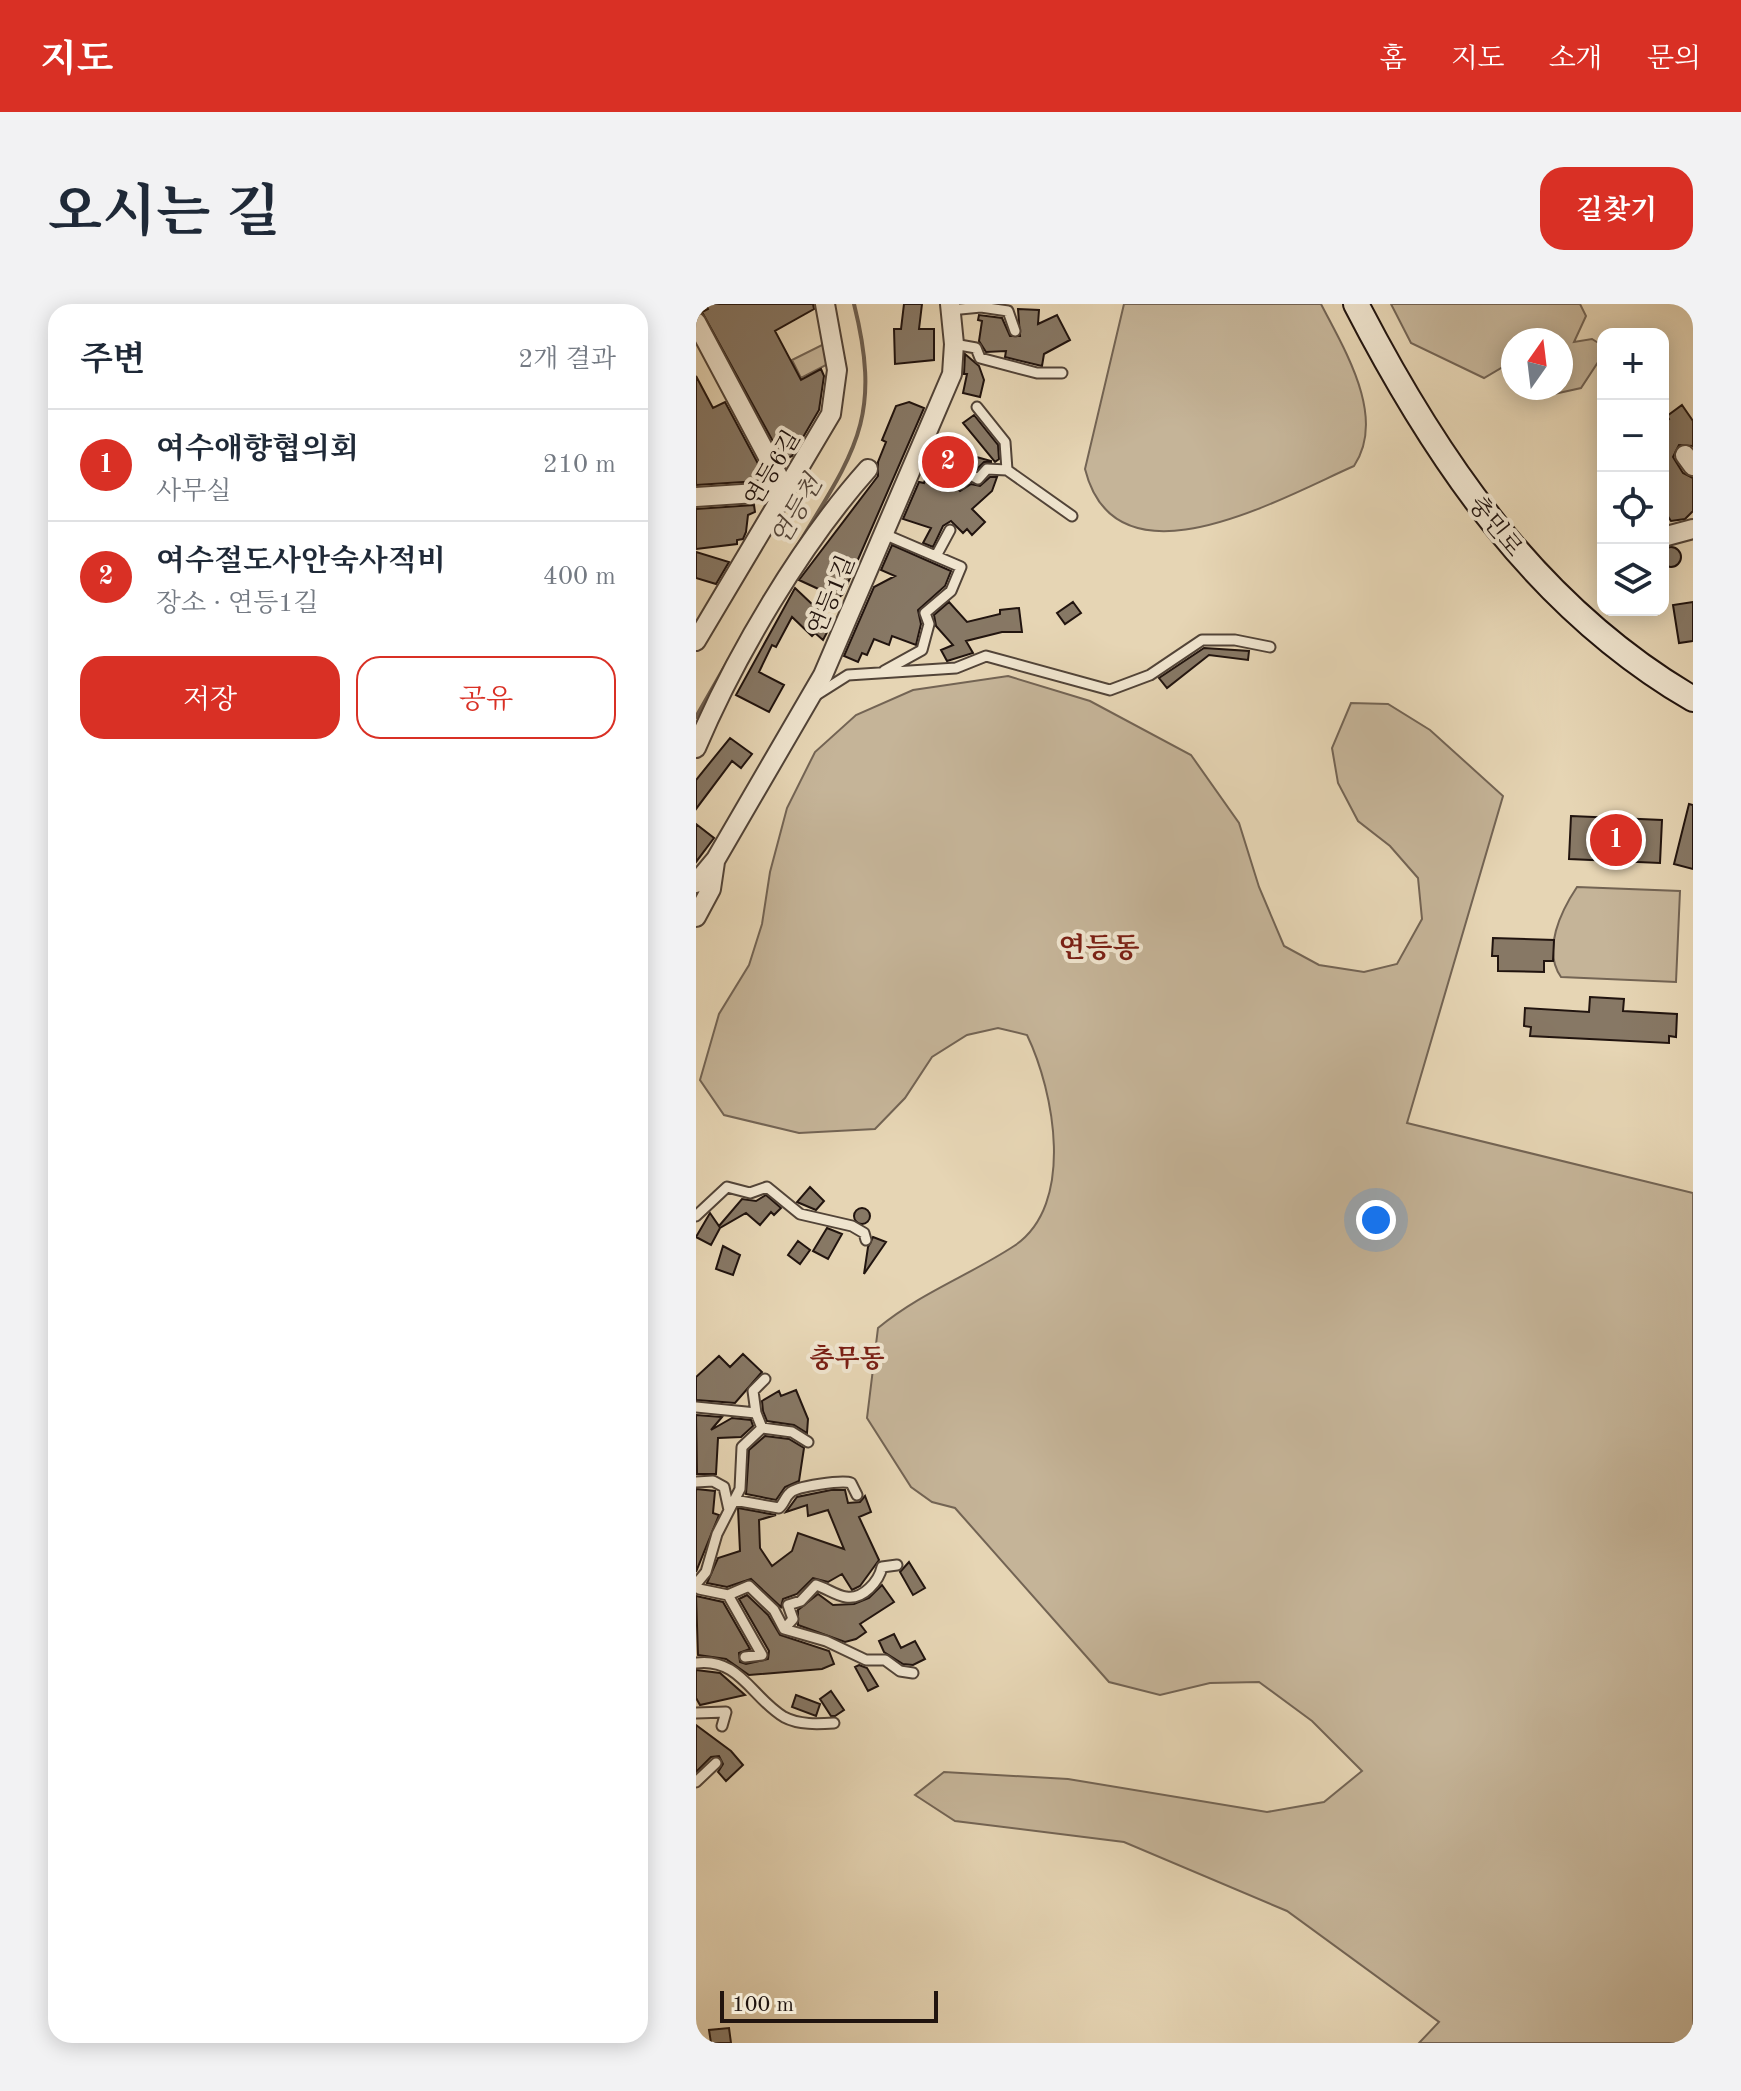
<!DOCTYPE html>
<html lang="ko">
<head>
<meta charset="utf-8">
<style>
  :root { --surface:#fff; --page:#f2f2f3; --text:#1f2937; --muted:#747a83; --line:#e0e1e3; --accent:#d93025 }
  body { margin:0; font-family:"Old Standard TT","Noto Serif KR",serif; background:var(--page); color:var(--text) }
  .controls { position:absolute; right:24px; top:24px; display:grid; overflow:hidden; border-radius:16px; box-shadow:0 4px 20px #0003 }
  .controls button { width:72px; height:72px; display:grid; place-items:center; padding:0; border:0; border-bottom:2px solid var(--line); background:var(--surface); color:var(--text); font:40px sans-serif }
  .compass { position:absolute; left:805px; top:24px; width:72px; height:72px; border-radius:50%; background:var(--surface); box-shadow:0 4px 20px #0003; rotate:14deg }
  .scale { position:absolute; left:24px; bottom:20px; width:218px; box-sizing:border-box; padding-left:8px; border:4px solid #21140f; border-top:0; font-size:22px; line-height:28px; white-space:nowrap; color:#21140f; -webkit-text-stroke:6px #efe4ce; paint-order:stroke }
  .you { position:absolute; left:680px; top:916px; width:28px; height:28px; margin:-20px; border:6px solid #fff; border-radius:50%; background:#1a73e8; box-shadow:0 0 0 12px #1a73e833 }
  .badge { display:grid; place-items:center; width:52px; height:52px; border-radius:50%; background:var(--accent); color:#fff; font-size:26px; font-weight:700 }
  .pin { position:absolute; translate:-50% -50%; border:4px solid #fff; box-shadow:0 2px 8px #0006 }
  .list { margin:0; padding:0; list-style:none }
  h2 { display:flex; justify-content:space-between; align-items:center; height:104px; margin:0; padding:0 32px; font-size:34px }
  h2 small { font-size:26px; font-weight:400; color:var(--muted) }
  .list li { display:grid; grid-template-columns:52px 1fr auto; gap:24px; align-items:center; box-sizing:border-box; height:112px; padding:0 32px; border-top:2px solid var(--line) }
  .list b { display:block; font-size:30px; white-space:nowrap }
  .list p { margin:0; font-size:26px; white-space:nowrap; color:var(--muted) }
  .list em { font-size:26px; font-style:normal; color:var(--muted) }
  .actions { display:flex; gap:16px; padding:24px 32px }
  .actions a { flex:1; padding:18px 0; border:2px solid var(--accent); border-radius:24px; text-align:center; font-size:28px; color:var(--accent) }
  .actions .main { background:var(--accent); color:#fff }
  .icon { flex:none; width:44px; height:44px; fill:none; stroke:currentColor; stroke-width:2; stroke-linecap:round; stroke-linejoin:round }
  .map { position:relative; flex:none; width:997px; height:1739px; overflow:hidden; border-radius:24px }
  header { display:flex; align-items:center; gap:48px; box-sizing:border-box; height:112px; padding:0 40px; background:var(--accent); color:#fff }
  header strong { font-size:38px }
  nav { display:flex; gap:44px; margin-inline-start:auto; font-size:28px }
  .intro { display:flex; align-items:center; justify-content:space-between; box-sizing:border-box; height:192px; padding:0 48px }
  h1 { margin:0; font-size:56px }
  .button { padding:20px 36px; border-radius:24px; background:var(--accent); color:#fff; font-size:28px; font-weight:700 }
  main { display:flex; gap:48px; padding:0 48px }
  aside { flex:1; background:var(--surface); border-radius:24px; box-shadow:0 4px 20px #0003 }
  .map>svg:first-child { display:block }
</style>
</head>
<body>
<header>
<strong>지도</strong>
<nav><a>홈</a><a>지도</a><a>소개</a><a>문의</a></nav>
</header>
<div class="intro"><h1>오시는 길</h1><a class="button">길찾기</a></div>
<main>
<aside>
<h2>주변<small>2개 결과</small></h2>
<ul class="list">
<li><span class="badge">1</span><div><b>여수애향협의회</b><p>사무실</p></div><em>210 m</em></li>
<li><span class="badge">2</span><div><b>여수절도사안숙사적비</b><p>장소 · 연등1길</p></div><em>400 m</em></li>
</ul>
<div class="actions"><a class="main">저장</a><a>공유</a></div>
</aside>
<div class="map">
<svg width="997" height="1739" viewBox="0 0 997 1739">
  <rect width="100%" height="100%" fill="#e6d5b4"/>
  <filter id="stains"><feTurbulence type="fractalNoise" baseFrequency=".0025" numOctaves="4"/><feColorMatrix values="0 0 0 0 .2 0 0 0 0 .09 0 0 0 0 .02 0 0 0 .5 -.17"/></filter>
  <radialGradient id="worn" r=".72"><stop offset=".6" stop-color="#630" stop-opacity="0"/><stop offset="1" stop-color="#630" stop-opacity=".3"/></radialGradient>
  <path fill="#c5b498" stroke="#736454" stroke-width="2" d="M428,0H625C648,45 691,113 658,162C587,193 420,290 389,165Z
    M695,0H884L890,12L878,38L896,35L904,40L906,52L885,84L845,93L833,84H865V36H817V69L807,63L788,74L715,39Z
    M130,39L132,60L105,74L96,56Z
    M312,372L394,397L495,451L543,519L563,583L588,642L623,661L668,668L701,660L726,615L722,574L694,542L662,517L642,479L636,444L655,399L692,400L734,426L807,492L711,819L997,889V1739H723L743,1718L591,1607L428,1538L259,1517L219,1491L248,1468L372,1475L571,1508L628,1498L666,1467L616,1417L563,1378L514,1379L464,1391L413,1378L259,1204L236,1198L215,1183L171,1114L182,1024C224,989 274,971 318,942C380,901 358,787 331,731L302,724L271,731L236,753L209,794L179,825L103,829L28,811L4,776L23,710L53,661L66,620L74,568L91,504L119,448L160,411L217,386Z
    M881,583L984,587L980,678L865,673C846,646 865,607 881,583Z"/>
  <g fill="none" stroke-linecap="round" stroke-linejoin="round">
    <path stroke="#6f6050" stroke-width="4" d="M101,243C158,148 187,116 158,0
      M0,413L32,357"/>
  </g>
  <path fill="#877865" stroke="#21140f" stroke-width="2" d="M10,0H117L118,5L79,27L105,76L125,65L128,72L123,106L96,152L88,156L85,152L6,8L12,5Z
    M208,0H226L223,25H238V56L199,60L198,25H205Z
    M322,5L343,6L342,20L361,11L374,36L348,50L346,62L309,53L310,47L290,48L283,37L286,17L282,16L283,11L306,14L314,32H324Z
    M269,50L283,62L288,76L284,93L267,89L271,70H268Z
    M0,72L17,104L29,98L67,169L63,177L0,181Z
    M213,98L228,104L147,290L142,294L103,276L182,172V158L190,138L186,136L200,102Z
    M986,101L997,117V142L983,141L977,153L987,169L997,174V207L989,215L975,217L967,205V120L973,115L971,112Z
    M278,111L302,141L303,155L299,158L267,119Z
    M266,149L295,157V158H288L280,166L271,163L264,169L259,165Z
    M231,170L253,178L264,187L275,180L284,182L294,173H301L296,187L276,205L289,218L276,231L271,225L267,229L255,217L247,222L237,243L227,239L235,224L207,215L223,178L228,179Z
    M58,201L59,208L52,211L50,228L47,235L41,236V240L0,245V205Z
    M196,241L255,267L249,282L222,306L225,320L220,341L196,332L193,341L178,335L171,351L166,349L162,358L148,352L178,283L199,272L185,266Z
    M965 253a10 10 0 1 1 20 0a10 10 0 1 1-20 0Z
    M0,248L33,258L20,280L0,274Z
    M99,284L136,319L127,336L119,329L116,332L96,313L80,343L76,341L63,368L88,381L73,408L40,391Z
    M253,298L271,318L304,310V306L323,304L326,328H306L270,337L277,349L251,357L245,346L257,341L240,322L238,311Z
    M377,298L385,309L369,320L361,309Z
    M997,298V337L983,339L977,301Z
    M508,344L553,347L552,356L513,351L471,384L463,374Z
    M34,434L56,450L45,464L36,457L0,505V476Z
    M993,500L997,501V565L978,560Z
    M875,512L966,516L964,559L873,555Z
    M0,520L18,534L0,558Z
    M797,634L858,636L857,657H848V668L802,667V652H796Z
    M894,693L928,695L927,707L981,710L980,733L973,732V739L834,732L835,723L828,722L829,704L893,708Z
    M114,883L128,897L120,906L101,898Z
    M70,891L85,904L78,911L75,908L64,921L50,909L24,924L15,941L0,933L14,909L23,922L46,895L60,897Z
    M158 912a8 8 0 1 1 16 0a8 8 0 1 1-16 0Z
    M131,924L146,930L132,955L117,947Z
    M177,933L190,938L168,970L172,943Z
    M102,937L114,946L104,960L92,951Z
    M27,942L44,951L37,971L20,965Z
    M47,1050L66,1068L39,1099L0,1096V1073L23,1052L34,1063Z
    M100,1086L112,1115L111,1129L98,1121L71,1117L67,1107L66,1097L83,1087L85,1092Z
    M0,1111L26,1113L15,1126L36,1114L55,1116L57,1122L45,1133L22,1134L20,1170H1Z
    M69,1132L93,1135L108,1144L103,1177L89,1183L80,1196L50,1190L53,1146Z
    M0,1185L19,1187L17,1209L23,1211L0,1268Z
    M135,1186H149L152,1199L164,1198L169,1192L175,1208L163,1213L183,1256L164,1282L156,1286L146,1270L132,1278L117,1274L101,1290L87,1295L85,1303L55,1275L31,1283L11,1279L22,1254L44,1247L42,1204L80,1211L63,1216L64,1244L76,1262L96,1247L102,1229L148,1245L132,1206L112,1212L111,1201L90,1208L101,1193Z
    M213,1258L229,1284L217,1291L204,1268Z
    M186,1281L198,1298L164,1320L170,1328L160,1335L149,1338L102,1321V1306L122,1290L137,1301L158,1300L173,1294Z
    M51,1291L72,1311L84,1331L133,1347L138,1360L126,1365L53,1371L30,1355L2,1351L0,1292L27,1298L54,1345L43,1349L44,1358L50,1360L72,1355L73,1347L43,1295Z
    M198,1330L205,1344L219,1337L229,1355L217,1361L207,1360L188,1348L183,1337Z
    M163,1361L171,1364L182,1382L172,1387L159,1363Z
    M0,1366L24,1369L49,1391L4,1401L0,1394Z
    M135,1387L148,1406L139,1412H135L124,1395Z
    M100,1391L124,1400L120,1412L96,1403Z
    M0,1421L35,1447L47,1461L30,1477L22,1468L27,1460L23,1452L15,1453L0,1468Z
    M33,1724L35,1739H15L13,1726Z"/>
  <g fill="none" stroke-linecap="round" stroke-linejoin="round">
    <defs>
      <path id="lane" d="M254,6L285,3L312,7L319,27
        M258,40L280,44L284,54L341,69H366
        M219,158L257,172L265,180L273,170L282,175L291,165L311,166L309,138L281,103
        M311,166L376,212
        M188,230L265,263L255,287L229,309L233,320L226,346L188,367
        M240,252L254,226
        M122,390L152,371L260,364L290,352L414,386L454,371L506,336H539L574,343
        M0,912L31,883L54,889L71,883L104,910L156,922L168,929L170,936
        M0,1103L60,1109L57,1087L69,1075
        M60,1109L66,1124L96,1128L112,1138
        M0,1178L17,1177L28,1183L33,1206
        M38,1196L83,1204C88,1200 89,1193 94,1189C100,1182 147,1176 155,1179L161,1191
        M0,1280L10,1268L21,1230L44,1185L46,1143L66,1124
        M0,1281L3,1285L32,1291L66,1351L49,1353
        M32,1291L53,1282L78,1306L88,1325L130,1337L170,1356H189L204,1367L217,1369
        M88,1325L97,1315L92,1301L105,1297L120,1281C130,1284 141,1292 150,1293C167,1296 183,1277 186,1263L201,1261
        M0,1359C43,1353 56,1394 88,1413C103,1421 122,1420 138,1419
        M0,1409L30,1408L26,1422
        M0,1478L20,1459"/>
      <path id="street" d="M0,18L90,187
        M989,151L997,162
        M0,193L90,187
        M967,233L997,225
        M0,337L135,110L141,66L129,0
        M0,444C39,352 105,240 172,165
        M0,579L20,555L127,371L256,70L258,40L254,0
        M0,613L15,585L19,558"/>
      <path id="secondary" d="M660,0C741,157 841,304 997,395"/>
    </defs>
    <use href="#lane" stroke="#524438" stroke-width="13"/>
    <use href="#street" stroke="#524438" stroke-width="22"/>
    <use href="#secondary" stroke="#21140f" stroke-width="28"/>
    <use href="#lane" stroke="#efe4ce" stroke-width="9"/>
    <use href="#street" stroke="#efe4ce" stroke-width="18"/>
    <use href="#secondary" stroke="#efe4ce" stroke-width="24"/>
  </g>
  <g text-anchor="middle" stroke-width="8" stroke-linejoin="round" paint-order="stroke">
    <g font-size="24" fill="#21140f" stroke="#efe4ce">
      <text transform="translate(76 164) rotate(-59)" y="8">연등6길</text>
      <text transform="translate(800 222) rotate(51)" y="8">충민로</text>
      <text transform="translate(135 291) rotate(-67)" y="8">연등1길</text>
    </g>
    <g font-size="26" font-style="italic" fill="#55473b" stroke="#efe4ce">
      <text transform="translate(100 206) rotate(-60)" y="9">연등천</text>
    </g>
    <g font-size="26" font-weight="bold" fill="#7a1f14" stroke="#efe4ce">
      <text x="151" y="1063">충무동</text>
    </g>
    <g font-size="28" font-weight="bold" fill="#7a1f14" stroke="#efe4ce">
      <text x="403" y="653">연등동</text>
    </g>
  </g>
  <rect width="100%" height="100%" filter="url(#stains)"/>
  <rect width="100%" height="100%" fill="url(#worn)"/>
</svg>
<div class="controls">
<button>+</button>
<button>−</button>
<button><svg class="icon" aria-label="locate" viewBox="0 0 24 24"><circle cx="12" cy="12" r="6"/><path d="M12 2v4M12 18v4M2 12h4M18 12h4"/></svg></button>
<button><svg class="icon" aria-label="layers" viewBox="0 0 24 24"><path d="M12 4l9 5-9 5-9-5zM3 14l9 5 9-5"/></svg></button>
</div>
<svg class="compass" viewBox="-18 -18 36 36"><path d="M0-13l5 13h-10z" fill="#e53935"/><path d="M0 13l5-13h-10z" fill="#747a83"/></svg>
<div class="scale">100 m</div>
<div class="you"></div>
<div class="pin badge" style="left:920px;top:536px">1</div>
<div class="pin badge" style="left:252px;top:158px">2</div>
</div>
</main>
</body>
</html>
